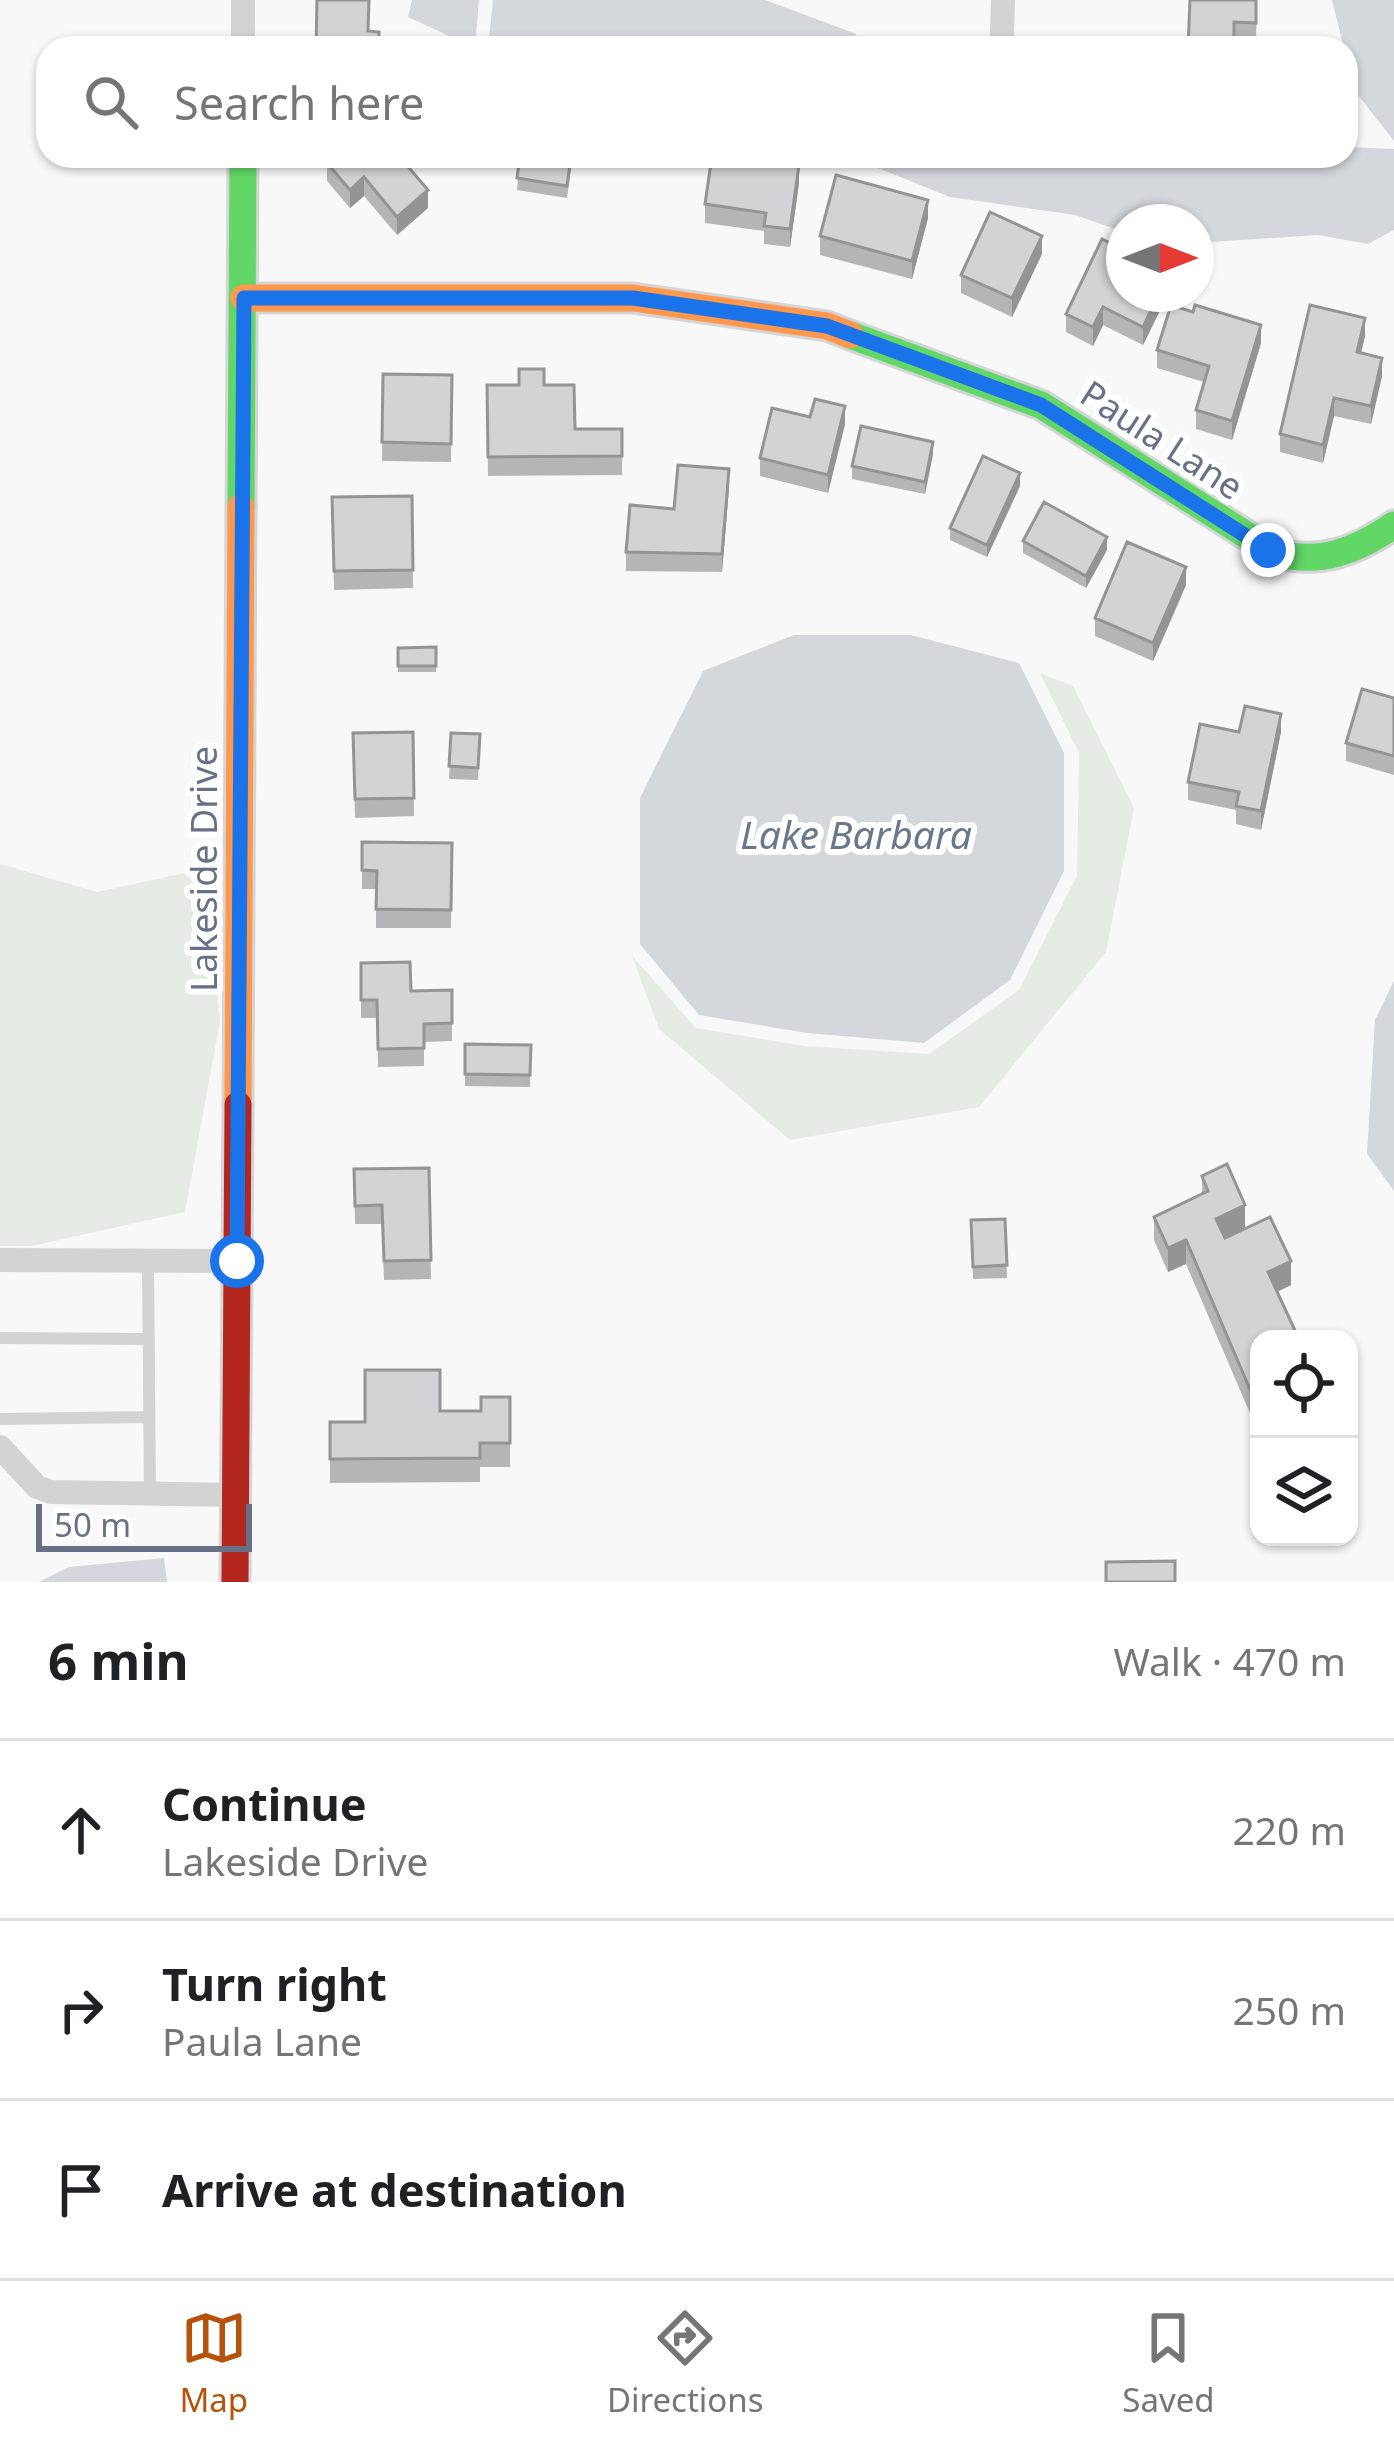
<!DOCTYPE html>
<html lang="en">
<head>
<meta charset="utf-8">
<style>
  :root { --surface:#fff; --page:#f2f2f2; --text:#202124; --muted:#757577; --line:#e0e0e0; --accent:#b45309 }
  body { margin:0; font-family:"Noto Sans",sans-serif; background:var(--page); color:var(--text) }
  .controls { position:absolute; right:36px; bottom:36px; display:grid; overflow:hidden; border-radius:24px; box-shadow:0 3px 9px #0004 }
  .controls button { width:108px; height:108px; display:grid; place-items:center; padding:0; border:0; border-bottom:3px solid var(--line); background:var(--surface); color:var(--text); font:60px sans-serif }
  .compass { position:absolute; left:1106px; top:204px; width:108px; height:108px; border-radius:50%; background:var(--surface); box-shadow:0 3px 9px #0004; rotate:90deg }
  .scale { position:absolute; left:36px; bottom:30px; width:216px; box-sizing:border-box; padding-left:12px; border:6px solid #687088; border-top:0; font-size:33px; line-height:42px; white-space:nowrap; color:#687088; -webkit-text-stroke:9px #fff; paint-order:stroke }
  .stop { position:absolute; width:36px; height:36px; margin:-27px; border:9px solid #1a73e8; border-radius:50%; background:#fff }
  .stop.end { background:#1a73e8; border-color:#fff; box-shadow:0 3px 12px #0008 }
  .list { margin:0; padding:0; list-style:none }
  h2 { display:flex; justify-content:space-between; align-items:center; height:156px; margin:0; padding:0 48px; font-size:51px }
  h2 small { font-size:39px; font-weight:400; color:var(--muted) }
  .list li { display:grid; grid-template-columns:78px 1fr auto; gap:36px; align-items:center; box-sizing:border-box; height:180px; padding:0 48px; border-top:3px solid var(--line) }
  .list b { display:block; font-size:45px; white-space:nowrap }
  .list p { margin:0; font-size:39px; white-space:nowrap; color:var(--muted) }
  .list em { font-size:39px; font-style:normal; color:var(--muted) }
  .icon { flex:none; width:66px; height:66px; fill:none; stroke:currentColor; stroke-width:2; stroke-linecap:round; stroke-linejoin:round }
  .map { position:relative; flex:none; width:1394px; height:1582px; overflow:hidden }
  .search { position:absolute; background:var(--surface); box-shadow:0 3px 9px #0004; left:36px; right:36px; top:36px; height:132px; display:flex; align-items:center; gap:30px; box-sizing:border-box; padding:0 42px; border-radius:36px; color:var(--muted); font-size:45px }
  .sheet { height:696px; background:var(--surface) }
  nav { display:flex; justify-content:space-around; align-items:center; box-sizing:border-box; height:168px; border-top:3px solid var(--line); background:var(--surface); font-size:33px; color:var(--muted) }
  nav a { display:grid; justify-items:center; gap:6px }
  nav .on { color:var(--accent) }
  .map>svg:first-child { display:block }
</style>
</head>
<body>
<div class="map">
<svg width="1394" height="1582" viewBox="0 0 1394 1582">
  <rect width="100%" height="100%" fill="#f8f8f8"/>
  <path fill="#e7ebe6" d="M1040,673L1073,686L1134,808L1106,952L979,1107L790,1140L659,1029L632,956L696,1028L805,1046L929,1054L1019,990L1077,876L1079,753Z
    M0,864L97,892L203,869L220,1021L185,1212L32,1246H0Z"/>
  <path fill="#d4d7dc" d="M412,0H479L475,48L408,17Z
    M493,0H765L854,33L870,48H488Z
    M1332,0H1394V141L1354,90Z
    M1346,147L1394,149V230L1368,244L1318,235L1196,243V222H1124V232L1075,215L950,197L848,156H1346Z
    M794,635H911L1019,663L1064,753V871L1010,980L924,1043L807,1033L699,1015L640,944V798L703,671Z
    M1394,981V1191L1367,1154L1375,1020Z
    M164,1558L167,1582H39L69,1567Z"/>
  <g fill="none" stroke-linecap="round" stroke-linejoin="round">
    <defs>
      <path id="fast" d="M850,335L1041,405L1275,553C1321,565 1356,551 1394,525
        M241,507L243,156"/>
      <path id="slow" d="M244,298H633L827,326L850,335
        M238,1105L241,507"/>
      <path id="jam" d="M235,1582L238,1105"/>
    </defs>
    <use href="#fast" stroke="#d4d5d7" stroke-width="33"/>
    <use href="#slow" stroke="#d4d5d7" stroke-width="33"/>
    <use href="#jam" stroke="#d4d5d7" stroke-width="33"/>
    <path stroke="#d3d3d4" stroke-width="12" d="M148,1261L150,1494
      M0,1338L149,1339
      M0,1419L149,1417"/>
    <path stroke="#d3d3d4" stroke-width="24" d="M243,0V48
      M1002,38L1003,0
      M0,1260L237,1261
      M0,1447L37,1487L51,1492L236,1495"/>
    <use href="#fast" stroke="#63d668" stroke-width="27"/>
    <use href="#slow" stroke="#ff974d" stroke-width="27"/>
    <use href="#jam" stroke="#b3261e" stroke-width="27"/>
  </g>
  <path fill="#b5b5b7" d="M1257,0L1256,41H1234L1188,48Z
    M335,156L428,208L397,235L364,196L350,208L327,181V163Z
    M520,156H573L567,198L517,190Z
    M774,156V161L799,183L790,247L764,244V231L705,223V204L746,159Z
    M928,218L912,279L820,255V236Z
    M1042,254L1012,317L961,293V275Z
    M1124,294H1168L1143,345L1103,325L1093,346L1066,332V314Z
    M1365,336L1361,353L1382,376L1371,424L1334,416L1323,463L1280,452V434Z
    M1261,343L1232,440L1196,429V410L1204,382L1157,368V350Z
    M383,374L452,375L451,462L382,461Z
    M487,385H544L575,429H622V475L488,476Z
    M845,424L828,493L760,476V458Z
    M933,454L925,494L852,479V466Z
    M1020,486L987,557L950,540V528Z
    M729,487L722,572L626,571V552L674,509Z
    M412,496L413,588L334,590L332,497Z
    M1023,541L1107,550L1086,588L1023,553Z
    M1186,585L1153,661L1095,636V618Z
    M436,647V672H398V648Z
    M1394,698V775L1346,761V743Z
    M413,732L414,816L355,818L353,733Z
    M1239,732H1281L1261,830L1236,824V810L1188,800V782Z
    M451,733L480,734L478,780L449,779Z
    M362,842L452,843L451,928H376V889H362Z
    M361,963L411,991L452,990V1041L424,1042V1066L378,1067L377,1018H361Z
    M465,1044L531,1045L530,1087L465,1086Z
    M429,1168L431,1279L384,1280L382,1224H355L354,1169Z
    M1202,1176L1291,1285L1277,1292L1259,1339V1415L1252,1418L1186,1264L1168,1272L1154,1240V1217L1202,1194Z
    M1005,1219L1007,1278L973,1279L971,1221Z
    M510,1397V1467H480V1482L330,1483V1422H365L440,1411H481Z"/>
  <path fill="#949495" d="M799,165V183L790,247V229Z
    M364,177V196L350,208V190Z
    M428,190V208L397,235V217Z
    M928,200V218L912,279V261Z
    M1042,236V254L1012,317V298Z
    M1159,294H1168L1143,345V327Z
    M1103,307V325L1093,346V327Z
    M1365,318V336L1357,370V352Z
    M1261,325V343L1232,440V421Z
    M1382,358V376L1371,424V406Z
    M1334,398V416L1323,463V445Z
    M845,406V424L828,493V475Z
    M933,442V454L925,494V482Z
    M729,469V487L722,572V554Z
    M1020,473V486L987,557V545Z
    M1107,537V550L1086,588V576Z
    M1186,567V585L1153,661V643Z
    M1281,714V732L1261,830V811Z
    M1245,1205V1229L1216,1243V1219Z
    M1186,1240V1264L1168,1272V1248Z
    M1291,1261V1285L1268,1296V1272Z
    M1259,1391V1415L1252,1418V1394Z"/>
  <path fill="#d3d3d5" stroke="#949495" stroke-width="3" d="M317,0H369L368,31L379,32V48H316Z
    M1190,0H1256V23L1234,22V48H1188Z
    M335,156H399L428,190L397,217L364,177L350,190L327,163Z
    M520,156H571L567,186L517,178Z
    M712,156L746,159V156H772V161L799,165L790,229L764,226L766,213L705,204Z
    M836,175L928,200L912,261L820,236Z
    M990,212L1042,236L1012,298L961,275Z
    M1102,239L1124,250V294H1159L1143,327L1103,307L1093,327L1066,314Z
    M1171,305L1193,312L1195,305L1261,325L1232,421L1196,410L1209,366L1157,350Z
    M1310,305L1365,318L1357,352L1382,358L1371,406L1334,398L1323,445L1280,434Z
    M519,369H544V385H574L575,429H622V456L488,457L487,385H519Z
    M383,374L452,375L451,444L382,442Z
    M815,399L845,406L828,475L760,458L772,408L810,417Z
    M861,426L933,442L925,482L852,466Z
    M983,456L1020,473L987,545L950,528Z
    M678,465L729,469L722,554L626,552L630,505L674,509Z
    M412,496L413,570L334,571L332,497Z
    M1044,502L1107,537L1086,576L1023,541Z
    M1127,542L1186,567L1153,643L1095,618Z
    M436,647V666H398V648Z
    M1362,689L1394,698V756L1346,743Z
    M1245,706L1281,714L1261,811L1236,806L1239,792L1188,782L1200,724L1239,732Z
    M413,732L414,798L355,799L353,733Z
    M451,733L480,734L478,768L449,766Z
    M362,842L452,843L451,910L376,909L377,871L362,870Z
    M410,962L411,991L452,990V1023L424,1024V1048L378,1049L377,1000H361V963Z
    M465,1044L531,1045L530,1075L465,1074Z
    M1227,1164L1245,1205L1216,1219L1225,1238L1270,1217L1291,1261L1268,1272L1299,1339H1259V1391L1252,1394L1186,1240L1168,1248L1154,1217L1208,1191L1202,1176Z
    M429,1168L431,1260L384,1261L382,1205L355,1206L354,1169Z
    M1005,1219L1007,1265L973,1267L971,1220Z
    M365,1370H440V1411H481V1397H510V1443H480V1458L330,1459V1422H365Z
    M1175,1561V1582H1106V1562Z"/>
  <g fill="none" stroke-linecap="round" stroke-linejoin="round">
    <path stroke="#1a73e8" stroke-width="15" d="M237,1261L244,298H633L827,326L1041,405L1268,550"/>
  </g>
  <g text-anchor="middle" stroke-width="12" stroke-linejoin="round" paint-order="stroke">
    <g font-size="36" fill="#687088" stroke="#fff">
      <text transform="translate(1162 440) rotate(33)" y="13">Paula Lane</text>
      <text transform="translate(204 869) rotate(-90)" y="13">Lakeside Drive</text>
    </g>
    <g font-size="39" font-style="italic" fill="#69778a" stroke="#fff">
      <text x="856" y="849">Lake Barbara</text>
    </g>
  </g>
</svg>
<div class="controls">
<button><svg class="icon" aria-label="locate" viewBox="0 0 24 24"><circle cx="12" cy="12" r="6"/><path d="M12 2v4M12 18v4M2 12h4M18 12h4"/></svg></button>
<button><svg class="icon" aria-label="layers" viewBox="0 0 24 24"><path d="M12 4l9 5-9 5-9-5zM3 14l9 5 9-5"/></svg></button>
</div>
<svg class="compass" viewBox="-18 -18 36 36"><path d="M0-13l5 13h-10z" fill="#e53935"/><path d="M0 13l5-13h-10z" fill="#757577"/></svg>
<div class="scale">50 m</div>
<div class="stop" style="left:237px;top:1261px"></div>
<div class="stop end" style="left:1268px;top:550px"></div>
<div class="search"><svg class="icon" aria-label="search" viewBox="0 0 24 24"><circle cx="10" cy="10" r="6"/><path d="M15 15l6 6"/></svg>Search here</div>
</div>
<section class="sheet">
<h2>6 min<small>Walk · 470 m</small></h2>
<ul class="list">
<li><svg class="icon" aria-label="ahead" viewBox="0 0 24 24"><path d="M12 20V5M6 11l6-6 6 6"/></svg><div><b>Continue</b><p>Lakeside Drive</p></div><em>220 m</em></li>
<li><svg class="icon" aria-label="right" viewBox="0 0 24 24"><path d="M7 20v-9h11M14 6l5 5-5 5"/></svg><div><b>Turn right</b><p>Paula Lane</p></div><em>250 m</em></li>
<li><svg class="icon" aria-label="arrive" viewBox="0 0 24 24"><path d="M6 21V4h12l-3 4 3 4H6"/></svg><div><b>Arrive at destination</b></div></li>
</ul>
</section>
<nav>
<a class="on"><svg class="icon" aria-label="map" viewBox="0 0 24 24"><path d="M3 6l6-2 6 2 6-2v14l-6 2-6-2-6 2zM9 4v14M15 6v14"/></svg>Map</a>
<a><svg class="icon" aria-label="directions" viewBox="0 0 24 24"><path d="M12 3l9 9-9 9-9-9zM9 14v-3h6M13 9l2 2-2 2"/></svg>Directions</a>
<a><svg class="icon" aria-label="saved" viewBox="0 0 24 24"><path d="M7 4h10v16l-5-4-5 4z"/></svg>Saved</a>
</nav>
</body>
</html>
